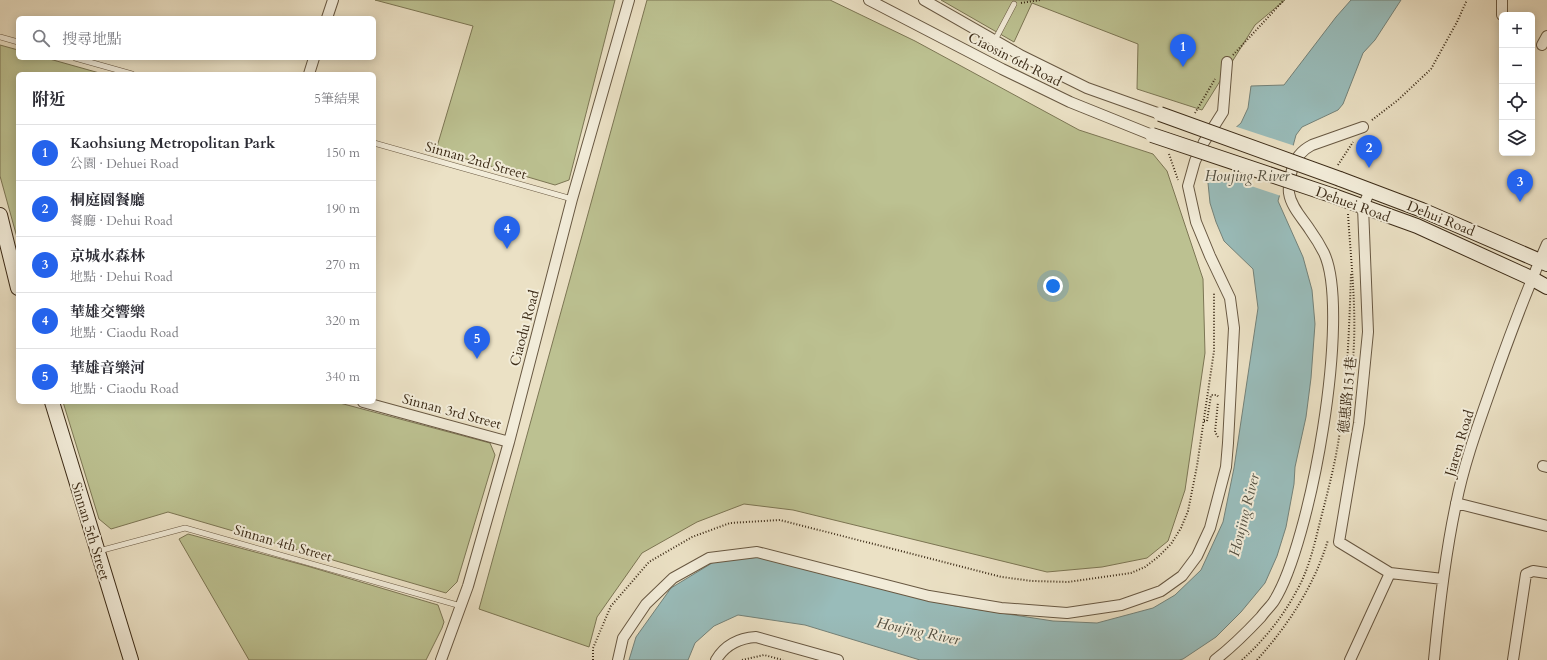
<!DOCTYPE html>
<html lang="zh-TW">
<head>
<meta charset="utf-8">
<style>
  :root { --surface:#fff; --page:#f2f2f3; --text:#2b2b33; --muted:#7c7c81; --line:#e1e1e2; --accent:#2563eb }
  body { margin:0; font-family:Cardo,"Noto Serif TC",serif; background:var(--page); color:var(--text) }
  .controls { position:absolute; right:12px; top:12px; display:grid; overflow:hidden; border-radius:6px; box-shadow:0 2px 10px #0003 }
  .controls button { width:36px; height:36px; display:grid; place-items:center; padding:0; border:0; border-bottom:1px solid var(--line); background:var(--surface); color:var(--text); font:20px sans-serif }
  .you { position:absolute; left:1053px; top:286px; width:14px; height:14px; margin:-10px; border:3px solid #fff; border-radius:50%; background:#1a73e8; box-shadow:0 0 0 6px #1a73e833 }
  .badge { display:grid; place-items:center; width:26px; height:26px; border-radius:50%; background:var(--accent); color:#fff; font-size:13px; font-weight:700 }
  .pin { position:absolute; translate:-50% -33px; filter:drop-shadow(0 1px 2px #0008) }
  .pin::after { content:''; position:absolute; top:21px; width:14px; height:12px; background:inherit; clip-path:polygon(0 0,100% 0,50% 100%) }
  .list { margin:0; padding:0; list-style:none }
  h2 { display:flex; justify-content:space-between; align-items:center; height:52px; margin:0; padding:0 16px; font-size:17px }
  h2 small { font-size:13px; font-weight:400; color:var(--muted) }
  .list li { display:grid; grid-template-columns:26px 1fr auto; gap:12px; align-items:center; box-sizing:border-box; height:56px; padding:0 16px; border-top:1px solid var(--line) }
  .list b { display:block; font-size:15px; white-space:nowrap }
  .list p { margin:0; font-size:13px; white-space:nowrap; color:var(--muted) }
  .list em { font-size:13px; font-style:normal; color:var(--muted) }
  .icon { flex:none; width:22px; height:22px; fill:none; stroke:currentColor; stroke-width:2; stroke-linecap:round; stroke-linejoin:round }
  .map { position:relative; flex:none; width:1547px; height:660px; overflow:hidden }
  .search { position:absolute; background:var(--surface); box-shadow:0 2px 10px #0003; left:16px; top:16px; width:360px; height:44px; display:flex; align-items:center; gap:10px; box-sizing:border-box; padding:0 14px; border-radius:6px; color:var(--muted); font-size:15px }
  .panel { position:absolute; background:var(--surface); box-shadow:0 2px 10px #0003; left:16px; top:72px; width:360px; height:332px; border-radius:6px }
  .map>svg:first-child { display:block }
</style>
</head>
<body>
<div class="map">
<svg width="1547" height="660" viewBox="0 0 1547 660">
  <rect width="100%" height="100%" fill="#ebe1c5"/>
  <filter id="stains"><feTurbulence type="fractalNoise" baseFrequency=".005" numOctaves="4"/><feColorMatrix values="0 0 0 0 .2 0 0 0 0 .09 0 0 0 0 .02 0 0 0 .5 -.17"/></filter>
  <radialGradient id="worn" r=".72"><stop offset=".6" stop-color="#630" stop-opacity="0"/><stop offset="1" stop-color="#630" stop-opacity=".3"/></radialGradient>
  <path fill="#bcc191" stroke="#7c7654" d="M375,0H615L569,180L555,185L436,150L473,26Z
    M647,0H830L915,41L1079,130L1153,154L1167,171L1203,279L1205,353L1185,490L1168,541L1147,558L1102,567L1047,572L793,510L744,504L697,522L642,553L597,617L589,647L479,609Z
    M941,0H1285L1255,25L1202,110L1137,89L1138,44L1032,3L1014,42Z
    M0,45L18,50V58H46L103,74H18V241L0,176Z
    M63,402H336L490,443L495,455L457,582L446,593L168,512L111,529L99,519Z
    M188,534L307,566L438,605L444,622L442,628L426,660H249L179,539Z"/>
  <path fill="#99bcba" stroke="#748279" d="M1351,0H1401L1375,40L1363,53L1343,104L1338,110L1302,127L1296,135L1278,201L1303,257L1312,290L1315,324L1311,378L1306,417L1295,467L1294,484L1286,527L1277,556L1265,583L1241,612L1216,637L1183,659L1179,660H920L805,625L738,615L714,626L695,643L688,660H629L636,637L671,588L717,560L763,557L955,606L1053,621L1097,623L1153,608L1175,595L1201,570L1223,522L1234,468L1258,308L1253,269L1224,241L1216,222L1210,203L1208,183L1215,157L1226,136L1241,123L1248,108L1251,86L1284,85L1336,17Z"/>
  <path fill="#ebe1c5" d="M1234,126L1295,146L1281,196L1209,172L1213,156L1224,135Z"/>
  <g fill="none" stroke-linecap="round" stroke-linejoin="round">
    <defs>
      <path id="lane" d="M0,37L18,42
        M995,40L1014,4
        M75,58L132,74
        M374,143L572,199
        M99,551L185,528L461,606"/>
      <path id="street" d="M869,0L1002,69L1070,102L1152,135
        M924,0L1022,56L1087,88L1160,114
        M1502,15V0
        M327,18L333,0
        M1542,45L1547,36
        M309,74L314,58
        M1370,190L1363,207L1368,332L1359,423L1339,542L1390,573
        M363,402L509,442
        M1543,466L1547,467
        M1456,503L1547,526
        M441,660L468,586L509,442L572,199L629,0
        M618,660L623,638L646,604L673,578L709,558L757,552L929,596L1001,608L1067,613L1121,605L1161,591L1182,576L1197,556L1210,528L1226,467L1228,443L1234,328L1230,298L1210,256L1196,222L1188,186L1195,161L1204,142L1223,112L1227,62
        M716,660C725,645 739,638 756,637L838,660
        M1215,660C1232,647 1246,633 1261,617C1265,611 1271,606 1274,601C1310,545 1352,313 1324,253C1320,245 1315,237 1310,230C1303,219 1291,207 1289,193C1288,185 1290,177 1292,170C1295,158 1302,150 1312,145L1363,127
        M1350,660L1390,573L1443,579
        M1434,660C1439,608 1445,555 1456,504C1463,468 1476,431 1488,397C1506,345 1525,294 1547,244
        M1513,660L1526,574L1533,571L1547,573"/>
      <path id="secondary" d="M1340,179L1422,210L1547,264
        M1334,196L1417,226L1531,278L1547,287
        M0,215L18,288
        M52,402L131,660"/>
    </defs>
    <use href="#lane" stroke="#685842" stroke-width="6"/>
    <use href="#street" stroke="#685842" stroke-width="12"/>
    <use href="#secondary" stroke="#3c2b17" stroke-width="16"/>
    <path stroke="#3c2b17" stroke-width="2" stroke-dasharray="1 2" stroke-linecap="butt" d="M1021,3L1040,0
      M1233,55L1284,0
      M1195,113L1215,79
      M1372,120L1398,100L1431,69L1457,22L1467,0
      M1169,154L1178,180
      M1338,165L1353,142
      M1348,214C1351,263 1357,311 1353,359
      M1204,421H1207L1211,395H1217L1219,398
      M1218,437L1215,432L1218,402
      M593,660V648L611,606L649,562L692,537L730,523L780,520L1002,577L1032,581L1068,582L1131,573L1145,567L1158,557L1171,544L1181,528L1188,511L1197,466L1214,351V292
      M742,660L764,655L783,660
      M1242,660C1264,640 1282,618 1296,592C1310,568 1315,541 1322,514C1327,495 1332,475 1336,455C1347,396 1349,335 1351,274
      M1257,660C1289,624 1314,586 1328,540"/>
    <use href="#lane" stroke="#f2ecd9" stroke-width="5"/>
    <use href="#street" stroke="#f2ecd9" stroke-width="10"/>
    <use href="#secondary" stroke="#f2ecd9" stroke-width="14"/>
    <defs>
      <path id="secondary-bridge" d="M1160,114L1340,179
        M1152,135L1334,196"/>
    </defs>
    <use href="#secondary-bridge" stroke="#3c2b17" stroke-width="16" stroke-linecap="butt"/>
    <use href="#secondary-bridge" stroke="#f2ecd9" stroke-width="14"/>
  </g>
  <g text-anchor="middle" stroke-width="4" stroke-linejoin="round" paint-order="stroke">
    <g font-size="14" fill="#3c2b17" stroke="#f2ecd9">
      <text transform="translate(1015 59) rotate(27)" y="5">Ciaosin 6th Road</text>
      <text transform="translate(476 160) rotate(16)" y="5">Sinnan 2nd Street</text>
      <text transform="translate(1353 204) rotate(20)" y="5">Dehuei Road</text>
      <text transform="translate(1441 218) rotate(22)" y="5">Dehui Road</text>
      <text transform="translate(524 328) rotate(-75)" y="5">Ciaodu Road</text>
      <text transform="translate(1347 395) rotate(-84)" y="5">德惠路151巷</text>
      <text transform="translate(452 411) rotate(15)" y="5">Sinnan 3rd Street</text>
      <text transform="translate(1459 443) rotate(-73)" y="5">Jiaren Road</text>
      <text transform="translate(91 531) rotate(73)" y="5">Sinnan 5th Street</text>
      <text transform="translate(283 543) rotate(16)" y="5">Sinnan 4th Street</text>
    </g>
    <g font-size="15" font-style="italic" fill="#534f40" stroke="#f2ecd9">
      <text x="1247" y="181">Houjing River</text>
      <text transform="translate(1244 515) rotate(-76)" y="5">Houjing River</text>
      <text transform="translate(918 631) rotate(12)" y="5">Houjing River</text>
    </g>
  </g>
  <rect width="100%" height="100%" filter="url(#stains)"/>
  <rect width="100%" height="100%" fill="url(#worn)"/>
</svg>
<div class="controls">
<button>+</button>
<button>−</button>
<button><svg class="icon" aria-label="locate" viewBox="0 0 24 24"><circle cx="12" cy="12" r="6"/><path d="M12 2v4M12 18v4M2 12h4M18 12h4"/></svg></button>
<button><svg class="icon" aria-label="layers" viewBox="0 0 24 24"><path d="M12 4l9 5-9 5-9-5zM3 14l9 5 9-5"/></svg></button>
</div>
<div class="you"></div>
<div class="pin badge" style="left:1183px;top:67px">1</div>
<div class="pin badge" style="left:1369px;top:168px">2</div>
<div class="pin badge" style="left:1520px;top:202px">3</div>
<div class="pin badge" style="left:507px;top:249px">4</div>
<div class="pin badge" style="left:477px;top:359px">5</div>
<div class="search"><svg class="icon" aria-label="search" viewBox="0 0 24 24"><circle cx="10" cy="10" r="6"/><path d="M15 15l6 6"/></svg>搜尋地點</div>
<section class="panel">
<h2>附近<small>5筆結果</small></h2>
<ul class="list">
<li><span class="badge">1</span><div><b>Kaohsiung Metropolitan Park</b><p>公園 · Dehuei Road</p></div><em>150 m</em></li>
<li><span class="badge">2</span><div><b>桐庭園餐廳</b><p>餐廳 · Dehui Road</p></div><em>190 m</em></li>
<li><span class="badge">3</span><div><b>京城水森林</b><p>地點 · Dehui Road</p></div><em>270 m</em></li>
<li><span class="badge">4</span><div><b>華雄交響樂</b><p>地點 · Ciaodu Road</p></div><em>320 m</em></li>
<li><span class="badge">5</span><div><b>華雄音樂河</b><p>地點 · Ciaodu Road</p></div><em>340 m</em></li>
</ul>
</section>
</div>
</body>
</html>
